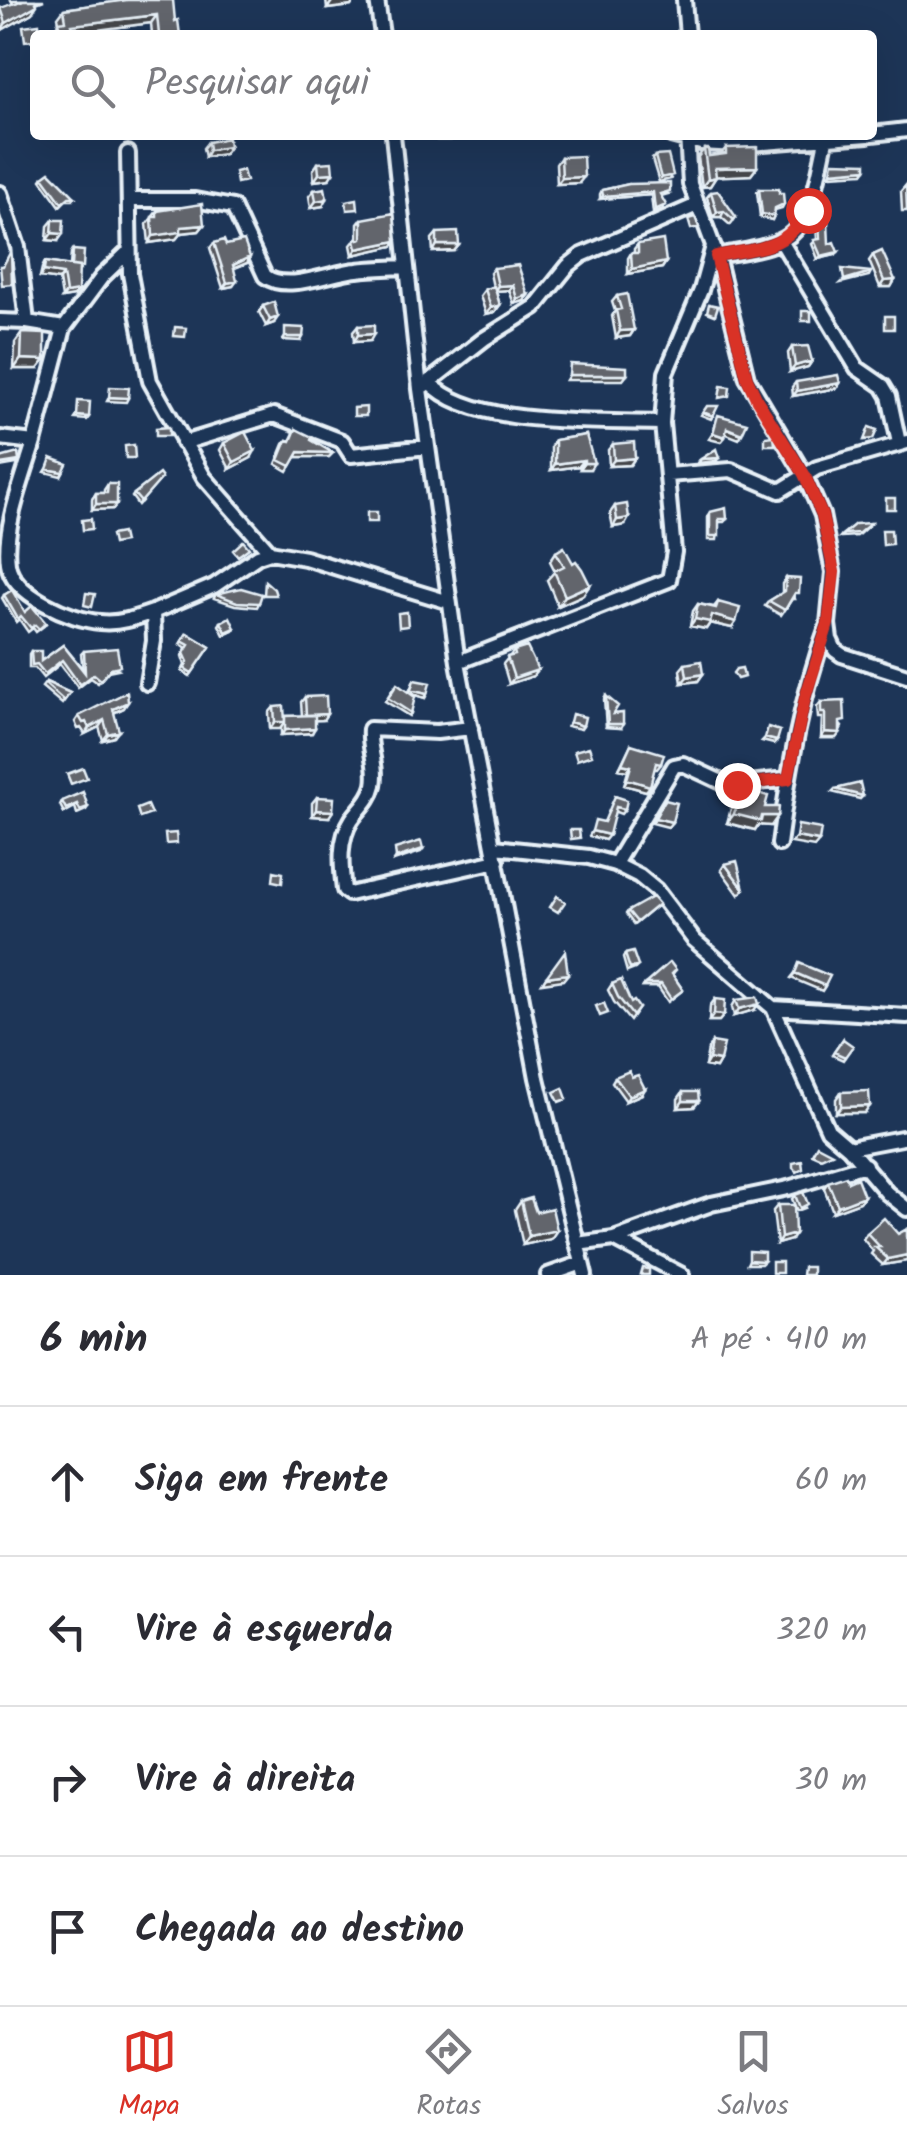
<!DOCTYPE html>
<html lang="pt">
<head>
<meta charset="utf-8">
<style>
  :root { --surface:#fff; --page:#f7f7f7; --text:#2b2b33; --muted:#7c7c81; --line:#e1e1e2; --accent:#d93025 }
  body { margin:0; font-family:Kalam,sans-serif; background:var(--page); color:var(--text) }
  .stop { position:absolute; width:30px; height:30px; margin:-22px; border:8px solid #d93025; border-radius:50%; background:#fff }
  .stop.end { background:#d93025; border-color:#fff; box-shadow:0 2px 10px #0008 }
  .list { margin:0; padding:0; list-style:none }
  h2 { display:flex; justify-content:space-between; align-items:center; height:130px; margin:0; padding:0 40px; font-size:42px }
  h2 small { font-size:32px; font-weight:400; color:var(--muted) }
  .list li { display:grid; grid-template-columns:65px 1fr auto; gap:30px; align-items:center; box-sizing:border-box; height:150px; padding:0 40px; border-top:2px solid var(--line) }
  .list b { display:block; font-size:38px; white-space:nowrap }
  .list em { font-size:32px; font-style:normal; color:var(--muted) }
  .icon { flex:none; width:55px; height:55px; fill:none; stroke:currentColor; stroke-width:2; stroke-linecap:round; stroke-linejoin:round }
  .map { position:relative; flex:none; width:907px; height:1275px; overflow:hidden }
  .search { position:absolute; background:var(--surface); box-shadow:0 10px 40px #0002; left:30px; right:30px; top:30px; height:110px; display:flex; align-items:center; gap:25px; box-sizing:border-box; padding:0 35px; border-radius:10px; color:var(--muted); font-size:38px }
  .sheet { height:730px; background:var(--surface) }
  nav { display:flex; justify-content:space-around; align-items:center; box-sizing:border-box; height:140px; border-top:2px solid var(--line); background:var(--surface); font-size:28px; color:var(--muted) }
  nav a { display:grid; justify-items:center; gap:5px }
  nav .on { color:var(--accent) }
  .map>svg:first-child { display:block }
</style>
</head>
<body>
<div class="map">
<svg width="907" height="1275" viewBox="0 0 907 1275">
  <rect width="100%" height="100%" fill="#1d3557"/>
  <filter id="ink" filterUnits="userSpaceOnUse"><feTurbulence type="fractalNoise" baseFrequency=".01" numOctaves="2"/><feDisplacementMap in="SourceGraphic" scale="20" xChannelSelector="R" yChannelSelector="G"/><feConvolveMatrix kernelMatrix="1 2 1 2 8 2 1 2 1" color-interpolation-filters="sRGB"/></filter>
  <g filter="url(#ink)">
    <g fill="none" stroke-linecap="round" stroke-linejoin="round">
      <defs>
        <path id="minor" d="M377,0L382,35
          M684,0L687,35
          M872,134L907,130
          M393,135L420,389L458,662L537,1078L585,1275
          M671,135L701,143L737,145L868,135
          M687,135L690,184L717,256L747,378L804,474L822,515L833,572L828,624L830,639L835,650L842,655L907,676
          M128,153L130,274L150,381L204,477L270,552L258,556L214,586L153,612
          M0,193L18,247L27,322L64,328L34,442
          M129,200H195L233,207L265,276C287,293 331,272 357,270C373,268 389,268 405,267
          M781,241L857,368L883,386L889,396L899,443
          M717,256C737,252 761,250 780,241C814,227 818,171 826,141
          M0,321L27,322
          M64,328L102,277L128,252
          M429,382C473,429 599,420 662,423
          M420,389L484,339L535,307L568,266L582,255L697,205
          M0,438L34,442C24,476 3,528 8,563C12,595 72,620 100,622C119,624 136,618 153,612L154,641L147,683
          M183,443L274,415L342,441L351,455L428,447
          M668,475L731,470L780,491L817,468L907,442
          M270,552L305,558L449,602
          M458,662L669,580L674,552L662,423L666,373L701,290L713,246
          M471,728L437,732L370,729C368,747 378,766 374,785C371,799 360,808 352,819C338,840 341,866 344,890L349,894L497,861
          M779,844C789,770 801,697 827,627
          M495,847L589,857L615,864L639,876L656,890L694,940L773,1008L907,1016
          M615,864L674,766L683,764L728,785L787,779
          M773,1008L828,1130L849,1148L887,1193L907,1209
          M849,1148L907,1137
          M614,1239L711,1204L788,1188L865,1165
          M577,1244L614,1239L682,1275
          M548,1275L582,1263"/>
      </defs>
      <use href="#minor" stroke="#e8f1f8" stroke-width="20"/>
      <use href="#minor" stroke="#1d3557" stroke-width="12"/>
    </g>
    <path fill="#54575d" stroke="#e8f1f8" stroke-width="2.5" d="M11,0H44L36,3L32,13L0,31V9L13,4Z
      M127,0L175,21L180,35H152L151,23L74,33L75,35H53L52,31L59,22L58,17L64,9Z
      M326,0H355L351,6L327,9Z
      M208,142L229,147L224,154L205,157L203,148Z
      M726,148L757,167L751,175L716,176L710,186L702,187L698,157L704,149L709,156L721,154Z
      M655,156L671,179L659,182L652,159Z
      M561,157L579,183L557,184L556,164Z
      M318,163L329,179L314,181L313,170Z
      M43,177L75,197L73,200H66L60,206L41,180Z
      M629,184L668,194L661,196L663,209L653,213L651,195L600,199V194L602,190Z
      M906,185L907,211H902L901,191Z
      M759,189L779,193L784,204L782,208L775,210L772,220L760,217L757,192Z
      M314,190L323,206L311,208L309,196Z
      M711,192L736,217L730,225L721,217H713L707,197Z
      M157,211L204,225L199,231L181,233L176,239L149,243L147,224Z
      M362,219L396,241L393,246L353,255L351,245L355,240L358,239V224Z
      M53,220L58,241L47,240L48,226Z
      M819,223L829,244L835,255L818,259L812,244L817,239L816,226Z
      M437,233L459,245L454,251L433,252L432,239Z
      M214,243L226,245L247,263L234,268L233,286L223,288L210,248Z
      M638,244L666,262L662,268L628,274V258L631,253H634V249Z
      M73,250L80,270H79L74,296L62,298L59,280L40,277L42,268L45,262L70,266L71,253Z
      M873,255L895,280L891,287H880L869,261Z
      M494,268L528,295L524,301L514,304L509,290L496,291L500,305L495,312L486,314L480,296L485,289L493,287L490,273Z
      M617,296L634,330L630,336L616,338L612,316L615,311L612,302Z
      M263,306L274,323L266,326L259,312Z
      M358,326L370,341L354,342L353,332Z
      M22,333L45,360L38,369H14L15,343Z
      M792,347L812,361L808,367L790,372L788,353Z
      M796,382L840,383L837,388L793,396L792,387Z
      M296,429L333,453L329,457H296L288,471L276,464L284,444L287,440L290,441Z
      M586,435L590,469H580L579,466L551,470V446L555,440Z
      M224,443L251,458L230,469L220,450Z
      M613,444L635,458L630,465L609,466L608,450Z
      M162,478L138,505L132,497L134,494Z
      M108,484L113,509L92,510V499L96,493H104V490Z
      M615,506L625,525L613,527L610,513Z
      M710,512L727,519L724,522H719L717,540H708V515Z
      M556,552L573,563L583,595L558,606L547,580L555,571L550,561Z
      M786,578L795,599H792L781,615L765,606L769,601L782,593V584Z
      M4,595L25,612L46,623L44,626L36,632L33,628L28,632L19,619L16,622L2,598Z
      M718,602L732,628L710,623L706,629L690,626L693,611L698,604L714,607Z
      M221,622L235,628L233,631L224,635L219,625Z
      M187,633L210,647L190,676L182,671L185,665L182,656L187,648L180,644Z
      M63,645L83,669L81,654L84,651L118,669L108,671L98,683L91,678L78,688L60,664L43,678L35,668H29V654L31,651L41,661Z
      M514,651L533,676L509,684L503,664Z
      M685,664L703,674L698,681L682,683L680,670Z
      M414,680L427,694L425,698L412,694L411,713L409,716L385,701L394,687L409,692Z
      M46,682L70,693L62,704L42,687Z
      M606,696L613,714L621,728L606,727L604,699Z
      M305,697L323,720H315L312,733L281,735V728L270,729L269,713L274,707L285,716H302L301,702Z
      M821,702L842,727L836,738H821L822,718H818L817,707Z
      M124,708L114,713V737L103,740L99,727L85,734L81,728L78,729L75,722L79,716Z
      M631,744L661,764L657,769H654L650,786L646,791L624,785L628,771L619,769Z
      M741,788L765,807L771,826L758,825L755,830L727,823L734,797Z
      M317,797L329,817L312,816V803Z
      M62,801L88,807L86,810L77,814L75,807L64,813L60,805Z
      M725,864L744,889L739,895L721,870Z
      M659,904L634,925L626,914L628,911Z
      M625,954L638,966L635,969L627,972L623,958Z
      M674,972L672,974L683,990L668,1002L658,987H643L645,984Z
      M612,984L631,1003L639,1008L630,1021L614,1002L608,990Z
      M715,999L724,1015L719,1021H709L710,1006Z
      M736,1000L754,1010L734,1016L732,1007Z
      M843,1039L845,1057L843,1060L832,1055Z
      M712,1042L720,1061L716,1068L705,1066L708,1049Z
      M615,1077L642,1094L626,1101L612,1082Z
      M683,1092L699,1101L694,1107L678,1108V1099Z
      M841,1092L865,1113H836V1099Z
      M828,1182H848L864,1196L860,1202L833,1212L824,1188Z
      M795,1195L805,1208L797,1211L792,1199Z
      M521,1201L536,1212L551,1239L523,1245L515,1210Z
      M778,1205L791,1240L777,1244L773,1211Z
      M907,1229V1261L883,1265L871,1254L873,1251L863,1239L867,1233L898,1234Z"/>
    <path fill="#45474c" stroke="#e8f1f8" stroke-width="2.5" d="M333,0H355L351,6L327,9Z
      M37,5L32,13L0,31L6,23Z
      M157,15L151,23L66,34L72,25Z
      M440,137H453L451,140H438Z
      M229,147L224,154L205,157L209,150Z
      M757,167L751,175L709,177L715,168Z
      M866,169L863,173L829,175L831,172Z
      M333,173L329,179L314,181L319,174Z
      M584,177L579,183L557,184L562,178Z
      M716,177L710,186L702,187L708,179Z
      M653,192L651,195L600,199L603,196Z
      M327,199L323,206L311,208L316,201Z
      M724,211L721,217H713L717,212Z
      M762,214L774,216L772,220L760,217Z
      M204,225L199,231L181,233L176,239L149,243L153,236L181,227Z
      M52,233L63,234L58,241L47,240Z
      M396,241L393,246L353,255L357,249Z
      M437,245H459L454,251L433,252Z
      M838,252L835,255L818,259L821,256Z
      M250,257L247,263L230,270L233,265Z
      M666,262L662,268L628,274L632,269Z
      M44,271L63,274L59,280L40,277Z
      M871,272L869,276L841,283L844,280Z
      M895,280L891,287H880L884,281Z
      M237,281L233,286L223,288L227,283Z
      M513,285L509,290L494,291L498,286Z
      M78,291L74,296L62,298L66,293Z
      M528,295L524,301L514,304L517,299Z
      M500,305L495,312L486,314L491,308Z
      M278,317L274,323L266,326L270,320Z
      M634,330L630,336L616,338L620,331Z
      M374,334L370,341L354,342L358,335Z
      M285,337H303L301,341L283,340Z
      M21,359L45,360L38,369H14Z
      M812,361L808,367L790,372L795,366Z
      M569,375H627L623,380H566Z
      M840,383L837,388L793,396L797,391Z
      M109,397L128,398L126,402L107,401Z
      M703,412L713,416L711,419L701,415Z
      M77,416L89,417L87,420L75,419Z
      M727,428L742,434L739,439L724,433Z
      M713,433L725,437L721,442L709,439Z
      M255,451L251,458L230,469L234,462Z
      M299,452L333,453L329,457H296Z
      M635,458L630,465L609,466L614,460Z
      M719,458L716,461L698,463L701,459Z
      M584,460L579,466L551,470L555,464Z
      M19,461L16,464L0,467L1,464Z
      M584,463H594L590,469H580Z
      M47,469L63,472L61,476L45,472Z
      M96,504H117L113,509L92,510Z
      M629,518L625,525L613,527L617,520Z
      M871,523L857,536L840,537L843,534Z
      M590,585L583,595L558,606L565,596Z
      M216,594L259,603L257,607L235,605L214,598Z
      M712,615L736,622L732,628L710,623L706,629L690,626L695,619Z
      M538,670L533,676L509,684L514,678Z
      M703,674L698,681L682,683L687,677Z
      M411,690L427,694L425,698L409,693Z
      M128,702L124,708L108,715L113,709Z
      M327,714L323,720L303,721L306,715Z
      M104,720L99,727L85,734L89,728Z
      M275,722H285L280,729H270Z
      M570,722L583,726L581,729L567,726Z
      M608,724H623L621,728L606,727Z
      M315,728L312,733L281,735L285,730Z
      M119,731L114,737L103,740L108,734Z
      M825,732L840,733L836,738H821Z
      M765,738L777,741L774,744L762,741Z
      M622,764L631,766L628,771L619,769Z
      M627,779L650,786L646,791L624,785Z
      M835,789L863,796L860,799L832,792Z
      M616,807L625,809L621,814L613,811Z
      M316,810L333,811L329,817L312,816Z
      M734,814L762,816H778L771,826L758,825L755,830L727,823Z
      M655,818L672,822L668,827L652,823Z
      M592,831L609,835L605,840L589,836Z
      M796,837L819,841L814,847L791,843Z
      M423,849L421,852L394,861L396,858Z
      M795,973L825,986L822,991L791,978Z
      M568,974L563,980L542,983L546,977Z
      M645,984H661L658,987H643Z
      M759,1004L754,1010L734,1016L739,1009Z
      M714,1014L724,1015L719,1021H709Z
      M709,1059L720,1061L716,1068L705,1066Z
      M645,1089L642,1094L626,1101L629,1096Z
      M683,1101H699L694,1107L678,1108Z
      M870,1106L865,1113H836L841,1107Z
      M864,1196L860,1202L833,1212L838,1206Z
      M557,1230L551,1239L523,1245L529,1236Z
      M795,1234L791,1240L777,1244L781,1238Z
      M907,1255V1261L883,1265L888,1259Z
      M749,1260L764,1261L761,1264H747Z"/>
    <path fill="#62656c" stroke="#e8f1f8" stroke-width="2.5" d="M20,0H35L37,5L6,23L1,8L21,1Z
      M127,0H173L175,21L178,20L180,35H159L157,15L72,25L75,35H62L58,22L66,21L64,9Z
      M39,24L40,35H35V40L25,41L23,26Z
      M228,138L229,147L209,150L208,142Z
      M757,147V167L715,168L716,177L708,179L704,149H708L709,156L726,154V148Z
      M668,155L673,175L661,178L655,156Z
      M583,156L584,177L562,178L561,157Z
      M332,162L333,173L319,174L318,163Z
      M833,162L866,163V169L831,172Z
      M243,170L246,181L237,183L235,172Z
      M50,172L75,197H69L62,203L43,177Z
      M670,183V191L660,194L666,205L655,210L653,192L603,196L602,190L629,184Z
      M325,188L327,199L316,201L314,190Z
      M759,189H779V193H783L784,204L775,208L774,216L762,214Z
      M718,191L736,217L734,220L724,211L717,212L711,192Z
      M357,199L358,209L347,210L346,201Z
      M202,204L204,225L181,227V232L153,236L152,217H157V211Z
      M394,213L396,241L357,249L355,240L362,238V219Z
      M695,217L699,227L691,229L688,219Z
      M53,220H64L63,234L52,233Z
      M828,222L829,244L834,242L838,252L821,256L814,240L820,239L819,223Z
      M458,232L459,245H437V233Z
      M224,240L226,245L244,241L250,257L233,265L237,281L227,283L214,243Z
      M663,240L666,262L632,269L631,253H638V244Z
      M73,250L84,251L83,267L72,266Z
      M11,251L12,284L2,285L0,266H3Z
      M882,251L895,280L884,281L873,255Z
      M45,262L79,267L78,291L66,293L63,274L44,271Z
      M518,265L528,295L517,299L513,285L498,286L494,268Z
      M842,269L871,272L844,280Z
      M494,286L500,305L491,308L485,289Z
      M627,294L634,330L620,331L616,310L621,309L617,296Z
      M274,302L278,317L270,320L263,306Z
      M709,304L718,306L715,315L707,312Z
      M802,311H811V321H802Z
      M885,316H894V329H885Z
      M374,325V334L358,335V326Z
      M175,327L186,328L185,337L174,336Z
      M285,327L304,328L303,337H285Z
      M22,333L45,334V360L21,359Z
      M808,346L812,361L795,366L792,347Z
      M570,364L627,367V375H569Z
      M838,375L840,383L797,391L796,382Z
      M721,386L730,387L729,396L719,398Z
      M110,387L129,388L128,398L109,397Z
      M78,401L90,402L89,417L77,416Z
      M707,406H718L713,416L703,412Z
      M366,407V416H354V408Z
      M718,415L747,423L742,434L727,428L725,437L713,433Z
      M169,427V436H156V428Z
      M869,427L877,430L873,439L864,440Z
      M296,429L312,437L311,440L333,453L299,452L291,466L279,460L287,440L291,441Z
      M245,432L255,451L234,462L224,443Z
      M586,435L594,463H584V460L555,464V440Z
      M774,436L775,445H765V437Z
      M634,442L635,458L614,460L613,444Z
      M134,445L135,458H126L125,446Z
      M716,449L719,458L701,459Z
      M18,453L19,461L1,464L0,466V458Z
      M51,458L67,464L63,472L47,469Z
      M159,474L162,478L141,502L134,494Z
      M108,484H117V504H96V493H107Z
      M886,498H895V509H886Z
      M627,504L629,518L617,520L615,506Z
      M726,508L727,519H719V536H710V512Z
      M367,512H377V522H367Z
      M91,519L92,529L83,530L82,520Z
      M871,523L859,533L843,534L855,524Z
      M882,530H891L892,544L883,545Z
      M122,533L124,542L113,544L111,535Z
      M243,541L249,548L238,556L233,550Z
      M564,547L573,563L576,561L582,569L590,585L565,596L554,571L564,566L556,552Z
      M786,578L800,579L799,593H795L785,610L769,601L785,591Z
      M265,581L274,589L276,595H264Z
      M241,588L262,594L259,603L237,602L216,594Z
      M12,590L25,612L32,606L46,623L39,629L35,625L31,628L21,616L18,619L4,595Z
      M86,593L95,594L92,607L84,605Z
      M718,602L740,608L736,622L712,615L710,622L695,619L698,604L716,608Z
      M407,612L408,626L399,627L398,613Z
      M230,617L235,628L226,632L221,622Z
      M187,633L210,647L192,673L184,668L188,662L184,653L189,645L182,641Z
      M63,645L85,673L84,651L117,648L120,666L111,668L101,680L94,674L80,685L62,660L45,674L37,664L32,665L31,651H41V661Z
      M527,647L538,670L514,678L507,657L515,655L514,651Z
      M701,661L703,674L687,677L685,664Z
      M742,668L744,677L737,679L733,673L736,669Z
      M414,680L430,683L427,694L411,690Z
      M46,682L70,693L64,701L45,684Z
      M397,684L415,697L411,713L388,698Z
      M127,692L128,702L113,709L119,731L108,734L104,720L89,728L86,722L83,723L79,716Z
      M326,696L327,714L306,715L305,697Z
      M606,696L618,706L613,714L623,713V724H608Z
      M844,701L845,721L840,722V733L825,732V713H821V702Z
      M284,706L285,722H275L274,707Z
      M572,714L585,717L583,726L570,722Z
      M315,715V728L285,730V716Z
      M768,727L780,731L777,741L765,738Z
      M631,744L664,754L661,764L656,763L650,786L627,779L631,766L622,764Z
      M589,747L592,755L577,760L574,751Z
      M83,768L87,778L71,784L67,774Z
      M860,783L863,796L835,789Z
      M741,788L768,796L765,807H779L778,816H762L761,821L734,814Z
      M83,792L88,807L80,810L77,804L66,809L62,801Z
      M615,796L627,800L625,809L616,807L609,835L592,831L595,820L604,822Z
      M317,797L334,798L333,811L316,810Z
      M665,800L677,803L672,822L655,818Z
      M147,805L151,814L140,818L137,809Z
      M798,825L821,829L819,841L796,837Z
      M570,830H579L580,838L571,839Z
      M176,833L177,843L166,844L165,834Z
      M421,841L423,849L396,858L395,849Z
      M737,861L744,889L725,864Z
      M274,871L283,873L282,883L273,881Z
      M557,896L565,902L558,912L550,907Z
      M653,897L659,904L637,922L628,911Z
      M565,951L568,974L546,977Z
      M633,952L638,966L630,969L625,954Z
      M670,962L676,970L672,974L683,990L671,999L661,984H645Z
      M799,963L830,976L825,986L795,973Z
      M621,980L631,1003L634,1001L639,1008L633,1016L618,997L612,984Z
      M757,997L759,1004L739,1009L736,1000Z
      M715,999L725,1000L724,1015L714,1014Z
      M604,1003L608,1013L600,1016L596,1006Z
      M843,1039L853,1046L845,1057L834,1052Z
      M712,1042L724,1044L720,1061L709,1059Z
      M629,1071L632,1077L638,1075L645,1089L629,1096L615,1077Z
      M563,1088L567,1099L559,1102L554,1092Z
      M869,1091L870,1106L841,1107V1092Z
      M683,1092H698L699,1101H683Z
      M817,1145L832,1153L821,1158L812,1154Z
      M802,1161L803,1169L797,1172L793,1168V1163Z
      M846,1176L848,1182L857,1178L864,1196L838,1206L828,1182Z
      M803,1192L808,1204L800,1208L795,1195Z
      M531,1198L536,1212L552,1208L557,1230L529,1236L521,1201Z
      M778,1205H794L795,1234L781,1238Z
      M884,1218L898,1234L907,1229V1255L888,1259L875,1247H880L867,1233Z
      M749,1251L764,1252V1261L749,1260Z
      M772,1262H782V1273H772Z
      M803,1267H812V1275H802Z
      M643,1268L649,1269V1275H641Z"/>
  </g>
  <g fill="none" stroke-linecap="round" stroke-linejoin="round" filter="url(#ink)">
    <path stroke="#d93025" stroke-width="12" d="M737,785L788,779L805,698L828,624L834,572L822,515L804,474L757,400L747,378L716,256C759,247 785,251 808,210"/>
  </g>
</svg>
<div class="stop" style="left:808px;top:210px"></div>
<div class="stop end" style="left:737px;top:785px"></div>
<div class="search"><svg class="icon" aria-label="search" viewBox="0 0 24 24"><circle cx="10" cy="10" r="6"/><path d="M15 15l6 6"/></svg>Pesquisar aqui</div>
</div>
<section class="sheet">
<h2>6 min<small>A pé · 410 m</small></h2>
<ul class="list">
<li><svg class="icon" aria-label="ahead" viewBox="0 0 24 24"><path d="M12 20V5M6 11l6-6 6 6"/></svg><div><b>Siga em frente</b></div><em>60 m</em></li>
<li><svg class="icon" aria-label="left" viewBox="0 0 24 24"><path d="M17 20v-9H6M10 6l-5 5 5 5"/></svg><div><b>Vire à esquerda</b></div><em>320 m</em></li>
<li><svg class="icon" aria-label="right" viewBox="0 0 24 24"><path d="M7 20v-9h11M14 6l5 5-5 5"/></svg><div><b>Vire à direita</b></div><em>30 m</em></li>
<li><svg class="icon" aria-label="arrive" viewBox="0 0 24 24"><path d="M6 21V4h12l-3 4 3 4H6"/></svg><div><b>Chegada ao destino</b></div></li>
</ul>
</section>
<nav>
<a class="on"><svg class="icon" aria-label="map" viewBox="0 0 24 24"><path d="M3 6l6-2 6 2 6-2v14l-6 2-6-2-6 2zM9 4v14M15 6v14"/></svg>Mapa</a>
<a><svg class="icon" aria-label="directions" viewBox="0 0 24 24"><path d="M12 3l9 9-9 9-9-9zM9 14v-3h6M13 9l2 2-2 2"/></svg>Rotas</a>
<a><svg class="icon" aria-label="saved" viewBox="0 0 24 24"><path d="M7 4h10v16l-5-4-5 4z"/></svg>Salvos</a>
</nav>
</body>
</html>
